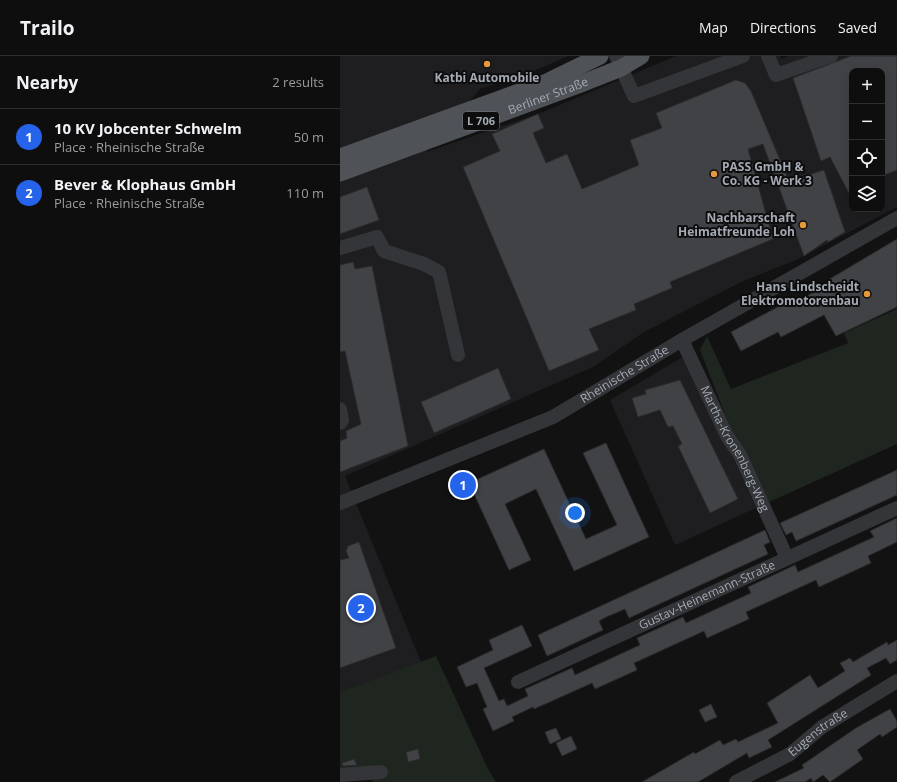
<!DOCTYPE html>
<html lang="en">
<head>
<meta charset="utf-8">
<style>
  :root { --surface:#0e0e0e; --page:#1c1c1c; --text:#f1f3f6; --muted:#9b9c9e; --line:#2e2e2e; --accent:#2563eb }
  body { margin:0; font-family:"Open Sans",sans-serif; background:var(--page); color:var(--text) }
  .controls { position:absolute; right:12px; top:12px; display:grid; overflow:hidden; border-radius:8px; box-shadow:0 4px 16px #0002 }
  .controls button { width:36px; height:36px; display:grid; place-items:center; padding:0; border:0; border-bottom:1px solid var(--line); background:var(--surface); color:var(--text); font:20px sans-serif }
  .you { position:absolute; left:235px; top:457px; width:14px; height:14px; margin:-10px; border:3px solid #fff; border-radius:50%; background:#1a73e8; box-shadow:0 0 0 6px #1a73e833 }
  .badge { display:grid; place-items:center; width:26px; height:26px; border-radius:50%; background:var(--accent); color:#fff; font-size:13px; font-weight:700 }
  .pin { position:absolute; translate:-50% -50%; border:2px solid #fff; box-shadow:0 1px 4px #0006 }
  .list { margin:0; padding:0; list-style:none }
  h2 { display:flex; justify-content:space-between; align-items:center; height:52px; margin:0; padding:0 16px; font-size:17px }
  h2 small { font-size:13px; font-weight:400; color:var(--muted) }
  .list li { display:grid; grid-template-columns:26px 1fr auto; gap:12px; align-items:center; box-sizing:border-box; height:56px; padding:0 16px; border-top:1px solid var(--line) }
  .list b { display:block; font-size:15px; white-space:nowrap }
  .list p { margin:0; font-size:13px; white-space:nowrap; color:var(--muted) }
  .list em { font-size:13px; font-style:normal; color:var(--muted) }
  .icon { flex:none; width:22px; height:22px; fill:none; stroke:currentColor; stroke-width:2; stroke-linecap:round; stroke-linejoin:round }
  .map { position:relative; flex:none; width:557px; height:726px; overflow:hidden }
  header { display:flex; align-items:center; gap:24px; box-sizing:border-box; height:56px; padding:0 20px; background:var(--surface); border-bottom:1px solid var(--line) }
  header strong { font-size:19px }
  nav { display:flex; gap:22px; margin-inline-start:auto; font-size:14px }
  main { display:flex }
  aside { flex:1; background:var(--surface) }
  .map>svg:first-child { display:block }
</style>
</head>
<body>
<header>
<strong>Trailo</strong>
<nav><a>Map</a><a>Directions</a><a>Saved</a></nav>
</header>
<main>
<aside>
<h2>Nearby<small>2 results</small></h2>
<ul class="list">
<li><span class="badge">1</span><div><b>10 KV Jobcenter Schwelm</b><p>Place · Rheinische Straße</p></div><em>50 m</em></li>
<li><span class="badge">2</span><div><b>Bever &amp; Klophaus GmbH</b><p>Place · Rheinische Straße</p></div><em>110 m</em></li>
</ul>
</aside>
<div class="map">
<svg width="557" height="726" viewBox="0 0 557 726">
  <rect width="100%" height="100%" fill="#121213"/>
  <path fill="#1e1e20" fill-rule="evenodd" d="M0,0H228L201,12L140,33L86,96L198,58L336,0H440L441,3L450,0H557V151L456,204L403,225L304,276L253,311L5,420L81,606L0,636ZM512,15H542V153H512Z
    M346,299L416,452L335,489L270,344Z"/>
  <path fill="#1f261f" d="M557,253V388L427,447L392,376L360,294L367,280L391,333L508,287L504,277Z
    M96,600L148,713L156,726H33L27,713L0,716V636Z"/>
  <path fill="#414246" stroke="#2c2c2f" d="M511,0H557V114L542,120V15H512V143L490,101L481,105L453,22Z
    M396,24L405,27L411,35L449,125L484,114L505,176L488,186L487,184L464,200L423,88L408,93L433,183L330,226L332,232L294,248L296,254L249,273L259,294L209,315L123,111L160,95L152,78L198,58L204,72L193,77L206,107L227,98L242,133L299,109L290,84L322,72L316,57Z
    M27,131L39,164L0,178V141Z
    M557,183V251L496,280L484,259L441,281L438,276L401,295L391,276L447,246L449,250L490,227L488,224Z
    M13,206L15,213L32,210L68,390L0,416V385L7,382L6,375L21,368L5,295L0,296V209Z
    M158,312L171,343L94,377L81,346Z
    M340,324L398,443L370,457L338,390L342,388L333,370L328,371L320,354L298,361L292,342L306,338L305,334Z
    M266,387L309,481L234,515L196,433L165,448L191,504L169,514L129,427L204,393L246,483L277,469L243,397Z
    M557,414V439L456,485L452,476L446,479L440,467Z
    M557,462V486L528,500L531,507L479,531L476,524L406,556L409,563L367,582L364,575L294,607L297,614L255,633L252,627L194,653L193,651L172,661L174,665L153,675L143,653L147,651L137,627L126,631L117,611L153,594L149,584L182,569L192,590L144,612L159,645L164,643L167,650L188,640L185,633L196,628L232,612L235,619L300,589L297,582L308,577L343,561L346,567L411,537L408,531L455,509L458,516L534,481L530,475Z
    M425,474L430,486L424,489L428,498L289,562L285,553L264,562L259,565L263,574L207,600L198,579Z
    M19,486L56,592L0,612V504L9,502L6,495L8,490Z
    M557,584V604L550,608L546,602L527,612L531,619L428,684L432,691L409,702L407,697L358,726H302L354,696L355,698L380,684L383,689L396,683L398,686L438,667L427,647L470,619L478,632L505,615L500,607L510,602L513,606L547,586L548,589Z
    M371,648L377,661L365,666L359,654Z
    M550,653L557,665V671L542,681L540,678L517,694L523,703L490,726L483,719L473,726L471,722L465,726H435L464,712L462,709L516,672Z
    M216,672L221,683L210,688L205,676Z
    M231,680L237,693L222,700L216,687Z
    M78,693L80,703L68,706L66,696Z
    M14,703L17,709L3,710L2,707Z"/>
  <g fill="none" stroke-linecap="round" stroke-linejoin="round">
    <g stroke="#333538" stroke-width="14">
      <path d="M276,0L294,40L403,0"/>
      <path d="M428,0L436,19L491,0"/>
      <path d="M0,192L37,181L44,195L84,208L99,216L118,299"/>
      <path id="s1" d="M342,284L387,380L400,399L447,502"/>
      <path d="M0,353L2,364L0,367"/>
      <path id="s2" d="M0,447L213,361L342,284L557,162"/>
      <path id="s3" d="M178,626L557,452"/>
      <path d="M0,719L41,716"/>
      <path id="s4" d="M396,726L450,698L482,671L557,625"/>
    </g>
    <g stroke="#4f5257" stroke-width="17">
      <path d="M0,101L207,26L260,0"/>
      <path id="s5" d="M0,117L238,29L281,12L301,0"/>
    </g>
  </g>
  <g fill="#e59939" stroke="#0d0d0e" stroke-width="1.5">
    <circle cx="147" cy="8" r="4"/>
    <circle cx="374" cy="118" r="4"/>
    <circle cx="463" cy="169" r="4"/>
    <circle cx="527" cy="238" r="4"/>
  </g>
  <g text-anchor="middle" stroke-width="4" stroke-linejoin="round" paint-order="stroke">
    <rect fill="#0d0d0e" stroke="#777b82" stroke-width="1" x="123" y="56" width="36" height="18" rx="3"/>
    <g font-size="11" font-weight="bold" fill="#a4aab3">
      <text x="141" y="69">L 706</text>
    </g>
    <g font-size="12" font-weight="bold" fill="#a4aab3" stroke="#0d0d0e" text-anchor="end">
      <text x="147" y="26" text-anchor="middle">Katbi Automobile</text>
      <text x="382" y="115" text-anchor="start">PASS GmbH &amp;<tspan x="382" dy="14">Co. KG - Werk 3</tspan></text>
      <text x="455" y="166">Nachbarschaft<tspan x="455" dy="14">Heimatfreunde Loh</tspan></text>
      <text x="519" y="235">Hans Lindscheidt<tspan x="519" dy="14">Elektromotorenbau</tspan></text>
    </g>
    <g font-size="12" fill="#a4aab3" stroke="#0d0d0e">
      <text dy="4" stroke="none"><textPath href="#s5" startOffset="222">Berliner Straße</textPath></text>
      <text dy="4" stroke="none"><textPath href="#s2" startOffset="313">Rheinische Straße</textPath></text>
      <text dy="4" stroke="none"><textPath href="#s1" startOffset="121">Martha-Kronenberg-Weg</textPath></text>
      <text dy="4" stroke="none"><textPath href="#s3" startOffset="208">Gustav-Heinemann-Straße</textPath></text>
      <text dy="4" stroke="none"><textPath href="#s4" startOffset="96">Eugenstraße</textPath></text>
    </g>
  </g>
</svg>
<div class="controls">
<button>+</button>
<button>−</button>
<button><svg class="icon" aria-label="locate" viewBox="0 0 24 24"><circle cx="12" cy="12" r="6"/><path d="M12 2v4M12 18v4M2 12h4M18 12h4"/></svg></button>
<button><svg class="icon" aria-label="layers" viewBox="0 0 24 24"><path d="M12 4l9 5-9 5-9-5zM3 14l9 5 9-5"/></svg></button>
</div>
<div class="you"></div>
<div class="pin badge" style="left:123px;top:429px">1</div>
<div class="pin badge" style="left:21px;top:552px">2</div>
</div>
</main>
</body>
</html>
